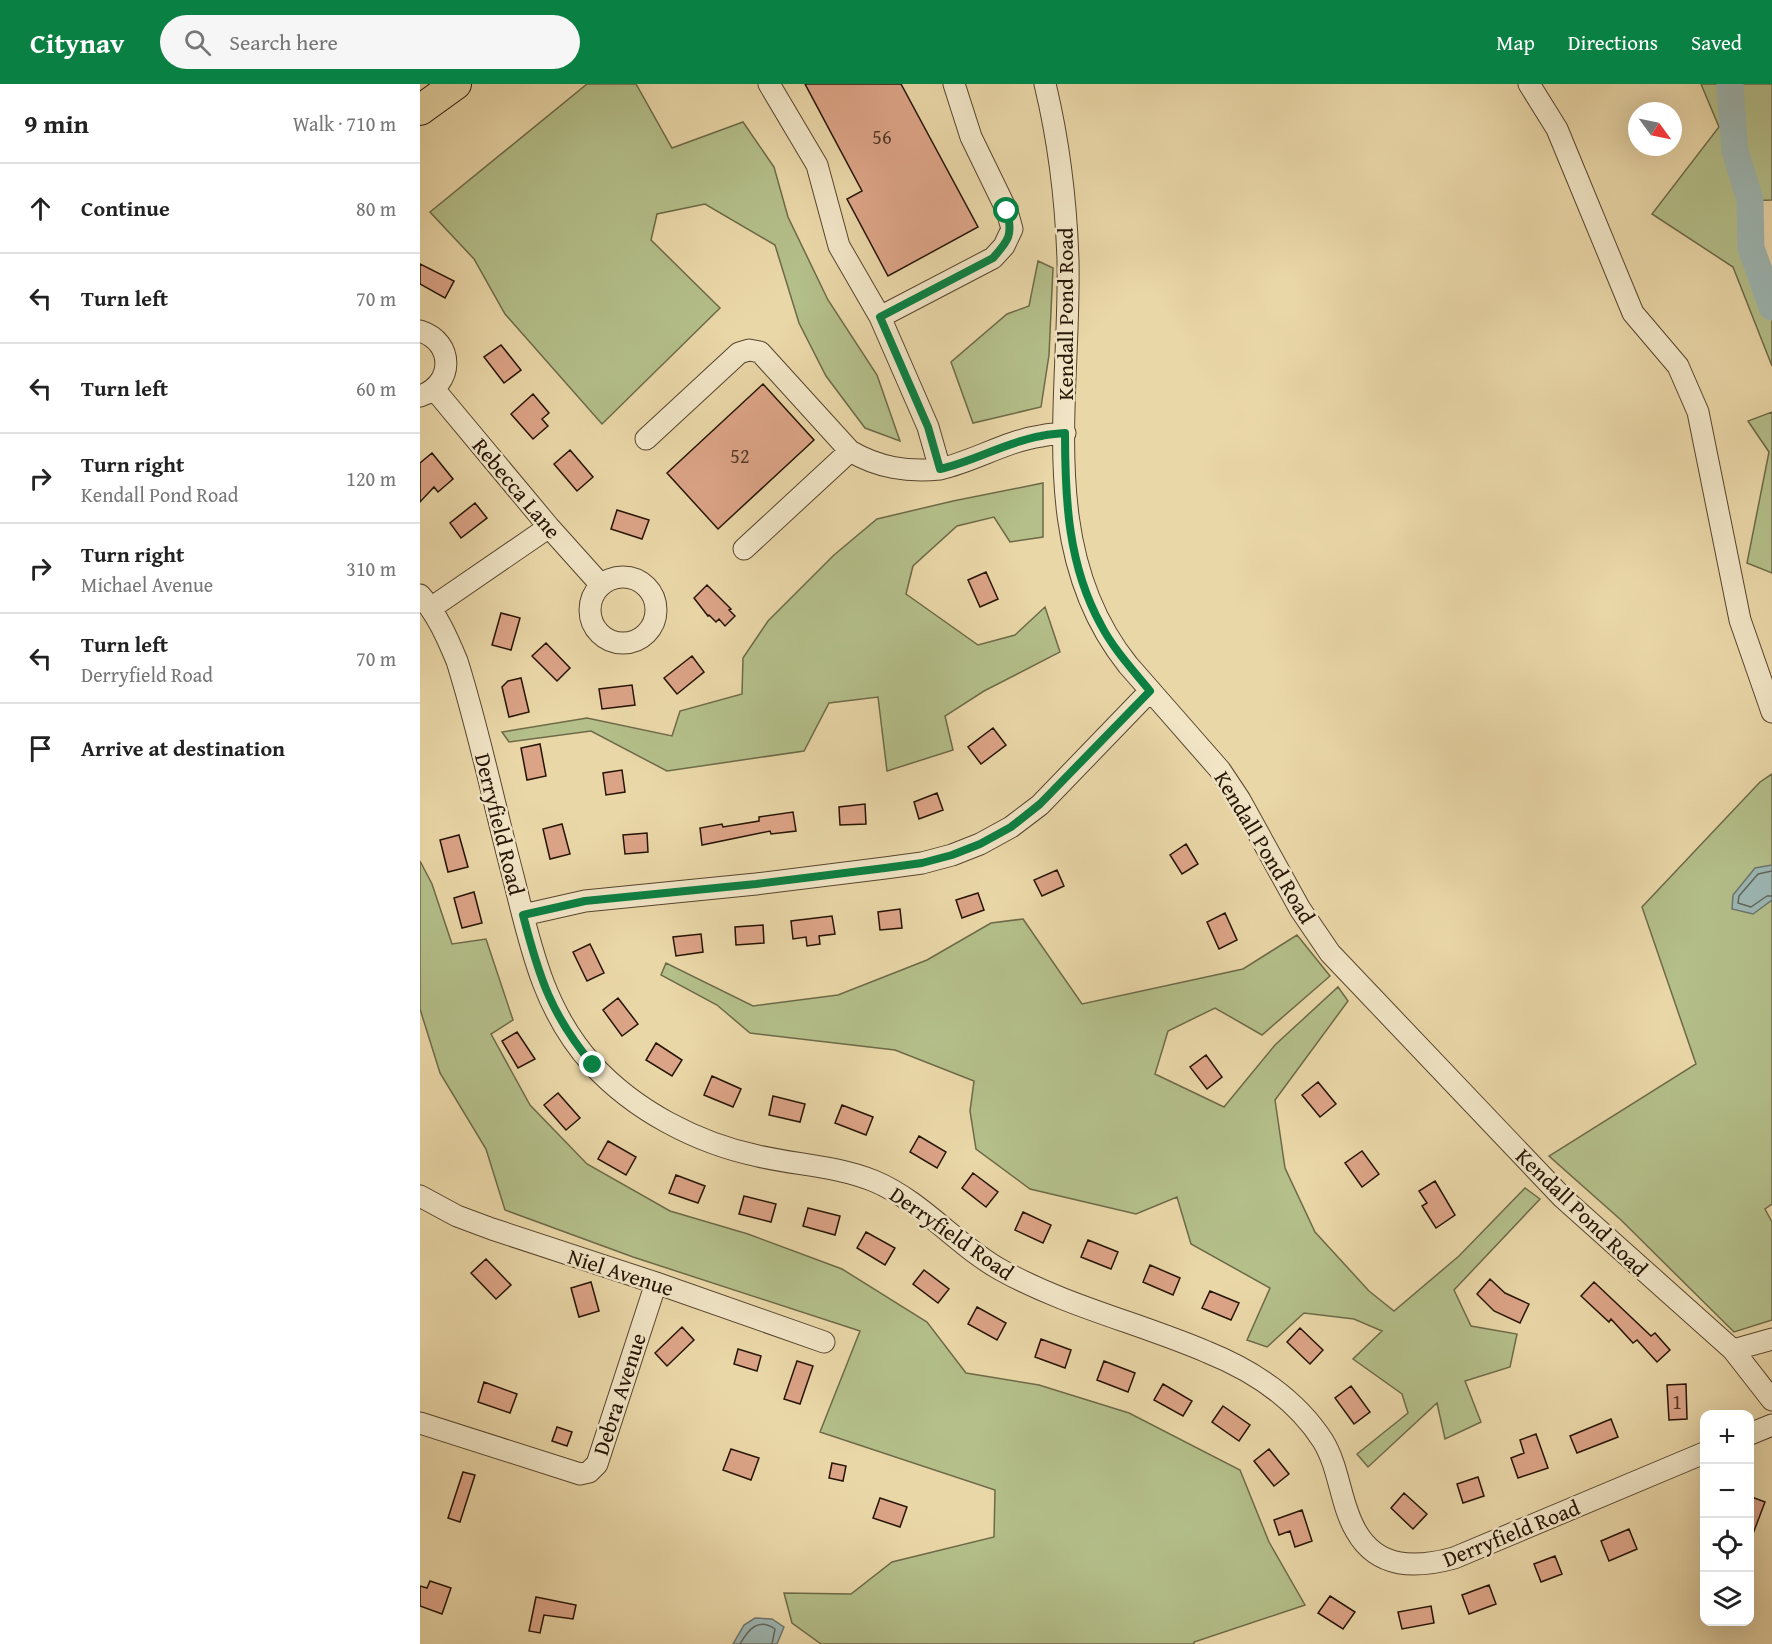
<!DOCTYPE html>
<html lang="en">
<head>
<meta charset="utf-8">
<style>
  :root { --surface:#fff; --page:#f6f6f6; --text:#222; --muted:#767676; --line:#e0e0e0; --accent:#0b8043 }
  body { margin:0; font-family:"Gentium Book Plus",serif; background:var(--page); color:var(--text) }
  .controls { position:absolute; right:18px; bottom:18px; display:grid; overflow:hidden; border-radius:12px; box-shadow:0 6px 24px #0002 }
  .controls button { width:54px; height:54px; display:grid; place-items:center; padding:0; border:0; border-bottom:2px solid var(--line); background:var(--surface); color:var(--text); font:30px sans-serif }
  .compass { position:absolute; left:1208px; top:18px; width:54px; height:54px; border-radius:50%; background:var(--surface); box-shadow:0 6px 24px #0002; rotate:123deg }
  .stop { position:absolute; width:18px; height:18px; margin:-14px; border:4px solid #0b8043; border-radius:50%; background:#fff }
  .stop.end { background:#0b8043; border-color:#fff; box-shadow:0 2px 6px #0008 }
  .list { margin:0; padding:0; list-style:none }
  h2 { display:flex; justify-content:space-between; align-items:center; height:78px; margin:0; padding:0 24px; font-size:26px }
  h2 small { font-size:20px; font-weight:400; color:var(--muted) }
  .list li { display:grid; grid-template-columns:39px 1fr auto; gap:18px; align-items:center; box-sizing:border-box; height:90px; padding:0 24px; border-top:2px solid var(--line) }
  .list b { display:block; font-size:22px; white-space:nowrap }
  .list p { margin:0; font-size:20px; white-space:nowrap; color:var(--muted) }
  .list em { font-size:20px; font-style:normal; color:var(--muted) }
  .icon { flex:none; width:33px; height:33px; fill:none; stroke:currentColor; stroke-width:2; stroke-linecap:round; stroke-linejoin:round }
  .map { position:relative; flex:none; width:1352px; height:1560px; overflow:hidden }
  header { display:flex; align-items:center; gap:36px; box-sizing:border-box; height:84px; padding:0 30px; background:var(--accent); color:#fff }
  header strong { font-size:28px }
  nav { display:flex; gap:33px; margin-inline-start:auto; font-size:21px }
  .search { width:420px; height:54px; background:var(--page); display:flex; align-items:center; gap:15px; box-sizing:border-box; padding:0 21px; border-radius:33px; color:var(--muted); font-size:22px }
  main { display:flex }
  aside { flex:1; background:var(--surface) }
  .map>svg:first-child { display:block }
</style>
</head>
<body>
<header>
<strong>Citynav</strong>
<div class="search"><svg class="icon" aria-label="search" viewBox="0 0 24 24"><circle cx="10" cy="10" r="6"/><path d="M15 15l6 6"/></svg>Search here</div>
<nav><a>Map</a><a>Directions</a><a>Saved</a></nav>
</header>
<main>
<aside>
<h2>9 min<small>Walk · 710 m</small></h2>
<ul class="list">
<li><svg class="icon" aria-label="ahead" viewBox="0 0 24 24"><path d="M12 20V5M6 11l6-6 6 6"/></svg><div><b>Continue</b></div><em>80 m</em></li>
<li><svg class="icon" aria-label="left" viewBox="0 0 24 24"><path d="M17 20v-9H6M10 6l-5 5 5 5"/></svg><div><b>Turn left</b></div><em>70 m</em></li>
<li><svg class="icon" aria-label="left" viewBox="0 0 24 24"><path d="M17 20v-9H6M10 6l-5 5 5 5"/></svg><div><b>Turn left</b></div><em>60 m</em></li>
<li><svg class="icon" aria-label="right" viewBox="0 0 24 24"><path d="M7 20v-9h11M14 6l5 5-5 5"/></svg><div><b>Turn right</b><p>Kendall Pond Road</p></div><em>120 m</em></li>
<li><svg class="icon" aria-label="right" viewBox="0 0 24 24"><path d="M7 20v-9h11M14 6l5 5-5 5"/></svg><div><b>Turn right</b><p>Michael Avenue</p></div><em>310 m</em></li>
<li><svg class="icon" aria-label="left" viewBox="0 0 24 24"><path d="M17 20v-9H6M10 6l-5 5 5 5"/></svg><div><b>Turn left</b><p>Derryfield Road</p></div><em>70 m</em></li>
<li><svg class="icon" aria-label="arrive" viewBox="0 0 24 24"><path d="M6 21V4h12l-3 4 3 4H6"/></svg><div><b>Arrive at destination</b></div></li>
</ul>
</aside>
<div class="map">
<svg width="1352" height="1560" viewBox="0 0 1352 1560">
  <rect width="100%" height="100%" fill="#ead7a8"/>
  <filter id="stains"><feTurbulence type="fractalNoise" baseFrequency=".00333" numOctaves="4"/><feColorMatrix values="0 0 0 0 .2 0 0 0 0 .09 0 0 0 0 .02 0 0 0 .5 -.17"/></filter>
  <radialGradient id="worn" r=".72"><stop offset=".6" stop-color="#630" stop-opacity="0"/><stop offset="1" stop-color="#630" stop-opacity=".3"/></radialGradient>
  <path fill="#b4bf8a" stroke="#6d6a48" stroke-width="1.5" d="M167,0H216L252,64L323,38L354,83L368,133L408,216L457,291L480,357L445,344L406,292L379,239L355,161L285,120L237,130L231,156L300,224L182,340L85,230L54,175L10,128Z
    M1281,0H1352V116L1319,117L1325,165L1352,235V282L1313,183L1232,130L1299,43Z
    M618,177L633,184L629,271L621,323L553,339L531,278L587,230L609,222Z
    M1352,328V489L1327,479L1349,368L1328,337Z
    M623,399V453L590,458L574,433L537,442L493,482L486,510L558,561L595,551L625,523L640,568L564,607L525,632L533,666L467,687L458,613L409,619L384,667L247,687L171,647L89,658L82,648L167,634L252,652L260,627L322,610L323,574L348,537L414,471L457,435L533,417Z
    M1352,690V1120L1345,1125L1352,1138V1236L1314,1248L1201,1136L1129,1072L1276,980L1222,823L1340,698Z
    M0,777L12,800L32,860L66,855L93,936L71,950L110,1021L167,1080L250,1127L328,1150L422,1185L507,1238L546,1289L619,1301L709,1329L820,1386L849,1458L885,1521L774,1558V1560H401L372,1539L364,1509L431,1510L472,1478L574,1453L575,1406L400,1348L440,1247L213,1173L85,1126L66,1065L20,989L0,925Z
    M603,835L662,920L823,885L877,851L910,892L842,951L795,924L748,947L735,990L804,1023L855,961L918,903L928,917L855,1016L865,1084L895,1148L949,1207L974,1227L1039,1172L1105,1104L1120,1115L1034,1206L1051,1242L1097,1250L1090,1283L1045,1297L1061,1338L1025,1355L1017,1319L948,1383L937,1370L988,1329L982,1310L933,1275L962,1247L934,1235L884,1229L847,1263L827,1256L850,1204L771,1160L757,1113L716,1130L610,1105L556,1065L550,1027L554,997L475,966L330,949L297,921L241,891L246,879L333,922L418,911L507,876L571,839Z"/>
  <path fill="#9db7b4" stroke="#6d766e" stroke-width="1.5" d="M1352,781V816L1333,830L1312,825L1313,811L1335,784Z
    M335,1534L352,1535L364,1543L357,1560H313L324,1541Z"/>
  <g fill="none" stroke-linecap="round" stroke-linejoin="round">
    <path stroke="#62665c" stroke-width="1.5" d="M1352,787L1338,790L1319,812L1318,819L1331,823L1347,812H1352
      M320,1560C328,1546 338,1533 355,1545L352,1560"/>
    <path stroke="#9db7b4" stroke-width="27" d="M1310,0L1315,67L1330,116L1331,164L1352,223"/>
  </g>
  <path fill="#dca487" stroke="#261405" stroke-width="1.5" d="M385,0H481L558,143L468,192L427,115L442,107Z
    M0,180L34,197L25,214L0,200Z
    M81,261L101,286L84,299L64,273Z
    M343,300L394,356L298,445L247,389Z
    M113,310L129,329L122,335L128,342L113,355L91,330Z
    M150,366L173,393L157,407L134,380Z
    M12,369L33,395L18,408L14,403L0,418V379Z
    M55,419L67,434L41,454L30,439Z
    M197,426L229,436L222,455L191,445Z
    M566,488L578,515L560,523L548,496Z
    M287,501L311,525L309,526L315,532L305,542L299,535L296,538L289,531L288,532L274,514Z
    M81,529L100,534L91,566L72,561Z
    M126,559L150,584L137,597L112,572Z
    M272,572L284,588L257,610L244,594Z
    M101,594L109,628L89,633L82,603L88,597Z
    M212,601L215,621L182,625L179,605Z
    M573,644L586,661L561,680L548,663Z
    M120,660L126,692L107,696L101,664Z
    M202,686L205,708L186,711L183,689Z
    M517,709L523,726L499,735L494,718Z
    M445,720L446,740L420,741L419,723Z
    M373,728L376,747L351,750L350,747L282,761L280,744L302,740L303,743L339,737V733Z
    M142,740L150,770L130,775L123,745Z
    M227,749L228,768L205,770L203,751Z
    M39,751L48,783L28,788L20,756Z
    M766,760L778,780L762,790L750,771Z
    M637,786L644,802L622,812L614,796Z
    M54,808L62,839L42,844L34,814Z
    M558,809L564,826L542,834L536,816Z
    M480,825L482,844L460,846L458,828Z
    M805,829L817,856L799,865L787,838Z
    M412,832L415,850L399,852L400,860L387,862L386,853L373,855L371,837Z
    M343,841L344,859L316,861L315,843Z
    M281,850L283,868L256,872L253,853Z
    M170,860L184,889L167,897L153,868Z
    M198,914L218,940L202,952L183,926Z
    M97,948L115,975L98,984L82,957Z
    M236,959L262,976L252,992L226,976Z
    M786,971L802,993L787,1005L770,983Z
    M292,992L321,1005L313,1023L284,1011Z
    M898,998L916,1020L900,1033L882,1011Z
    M138,1009L160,1034L146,1046L124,1021Z
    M353,1012L385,1020L380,1038L349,1031Z
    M422,1021L453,1033L446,1051L415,1039Z
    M499,1052L526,1068L517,1084L490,1068Z
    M188,1057L216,1073L206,1091L178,1075Z
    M942,1067L959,1090L942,1103L925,1079Z
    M553,1089L578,1108L566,1123L542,1104Z
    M256,1091L285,1102L278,1119L249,1109Z
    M1015,1097L1035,1131L1016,1144L1002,1122L1007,1119L999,1107Z
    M324,1112L356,1120L351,1138L319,1130Z
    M388,1124L420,1132L415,1151L383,1142Z
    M603,1128L631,1141L623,1159L595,1146Z
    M446,1148L475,1164L465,1181L437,1164Z
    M668,1156L698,1168L691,1185L661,1173Z
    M66,1175L91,1201L76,1215L51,1189Z
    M730,1181L760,1194L753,1211L723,1198Z
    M504,1186L529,1205L518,1219L493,1200Z
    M1070,1195L1085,1209L1109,1220L1100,1239L1074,1227L1057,1210Z
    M171,1198L179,1227L159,1233L151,1204Z
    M1174,1198L1231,1252L1235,1249L1250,1266L1237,1278L1217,1256L1213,1259L1191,1235L1189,1238L1161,1212Z
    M790,1207L819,1219L811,1236L782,1224Z
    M557,1223L586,1239L577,1256L548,1240Z
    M262,1243L274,1256L247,1282L235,1269Z
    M880,1244L903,1266L890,1280L867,1258Z
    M621,1255L651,1266L645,1284L615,1273Z
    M318,1265L341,1272L337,1287L314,1280Z
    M377,1277L393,1282L380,1320L364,1315Z
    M684,1277L715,1289L708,1308L677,1296Z
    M64,1298L97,1310L90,1329L58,1318Z
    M743,1300L772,1317L763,1332L734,1316Z
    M1266,1300L1267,1335L1249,1336L1247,1301Z
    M931,1302L950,1328L934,1340L915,1314Z
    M803,1322L830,1341L819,1357L792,1338Z
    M1191,1335L1198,1353L1157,1369L1150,1352Z
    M137,1343L152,1348L147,1362L132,1357Z
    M1116,1350L1128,1384L1098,1394L1091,1374L1104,1369L1100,1356Z
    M311,1365L339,1374L331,1396L303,1386Z
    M849,1365L869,1390L854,1402L834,1377Z
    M412,1379L426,1382L423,1397L409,1394Z
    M43,1388L55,1391L40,1438L28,1434Z
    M1058,1393L1064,1412L1043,1419L1037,1400Z
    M984,1409L1007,1430L993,1445L971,1424Z
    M1329,1412L1345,1418L1331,1455H1329Z
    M460,1414L487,1423L480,1443L453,1434Z
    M882,1426L892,1457L875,1463L870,1447L859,1451L854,1436Z
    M1209,1445L1217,1465L1189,1477L1181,1457Z
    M1135,1472L1142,1490L1121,1498L1114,1480Z
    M10,1497L31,1504L22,1530L0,1522V1502L7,1504Z
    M1069,1501L1076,1520L1049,1530L1042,1511Z
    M910,1512L935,1528L923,1545L898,1529Z
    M116,1513L156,1521L153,1535L124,1531L120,1549L109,1547Z
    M1011,1522L1014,1539L982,1545L978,1528Z"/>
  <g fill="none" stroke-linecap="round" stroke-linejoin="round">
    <defs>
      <path id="minor" d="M349,0L397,81L419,162L460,233L508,343L520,385C555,377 586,357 621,352C629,350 637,350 645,349
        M625,0C639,58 646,117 648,176C651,313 615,465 708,581L800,686L820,716L880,825L910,869L1143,1114L1313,1266L1352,1316
        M1109,0L1137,45L1213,229L1258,282L1278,328L1320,536L1352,628
        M460,233L573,174L584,162L592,145L587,127L551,53L534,0
        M0,247C35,258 34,301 0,312
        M14,305L129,443L181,501
        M226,355L319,269L329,266L340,268L430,367
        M324,465L430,367C459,384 487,388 520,385
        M170 526a33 33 0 1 1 66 0a33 33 0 1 1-66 0Z
        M0,511C17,530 27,553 37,577C59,647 74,720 93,792C110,860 123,926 172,980C215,1027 277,1059 338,1072C377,1081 418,1082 454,1097C502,1117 536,1161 581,1186C646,1222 719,1239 787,1268C832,1286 876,1315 903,1357C920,1385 920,1420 936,1447C958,1486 997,1484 1034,1474L1284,1369
        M11,524L129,443
        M103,831L165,817L336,800L465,784L502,779L532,771L560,760L591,743L620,721L730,607
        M0,1112L37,1132L72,1145L236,1199L404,1258
        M1313,1266L1352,1255
        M0,1339L160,1390L169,1388L177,1380L236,1199
        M1330,1350L1352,1341"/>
      <path id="highway" d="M0,26L36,0"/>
    </defs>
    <use href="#minor" stroke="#57452e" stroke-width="23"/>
    <use href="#highway" stroke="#261405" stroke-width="32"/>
    <use href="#minor" stroke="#f1e5c6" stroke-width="21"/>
    <use href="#highway" stroke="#ead7a8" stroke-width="30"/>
  </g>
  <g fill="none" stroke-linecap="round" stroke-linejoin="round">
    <path stroke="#0b8043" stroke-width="8" d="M173,981C131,931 119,893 103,831L165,817L336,800L465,784L502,779L532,771L560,760L591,743L620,720L730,607C713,586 694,566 681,541C648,481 645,416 645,349C637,350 629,350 621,352C586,358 555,377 520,385L508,343L460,233L573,174C589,156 593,151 587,127"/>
  </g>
  <g text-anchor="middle" stroke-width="5" stroke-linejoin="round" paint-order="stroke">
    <g font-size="20" fill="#543826">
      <text x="462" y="60">56</text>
      <text x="320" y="379">52</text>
      <text x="1257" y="1325">1</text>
    </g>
    <g font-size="22" fill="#261405" stroke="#f1e5c6">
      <text transform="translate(645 230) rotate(-90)" y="8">Kendall Pond Road</text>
      <text transform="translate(97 404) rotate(50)" y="8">Rebecca Lane</text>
      <text transform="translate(80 740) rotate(76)" y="8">Derryfield Road</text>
      <text transform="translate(845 763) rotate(59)" y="8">Kendall Pond Road</text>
      <text transform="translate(1162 1128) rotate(44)" y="8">Kendall Pond Road</text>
      <text transform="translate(532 1149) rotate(35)" y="8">Derryfield Road</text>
      <text transform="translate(201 1188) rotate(18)" y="8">Niel Avenue</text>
      <text transform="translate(199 1310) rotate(-72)" y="8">Debra Avenue</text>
      <text transform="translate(1091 1449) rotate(-22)" y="8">Derryfield Road</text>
    </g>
  </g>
  <rect width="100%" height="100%" filter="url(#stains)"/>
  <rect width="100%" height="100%" fill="url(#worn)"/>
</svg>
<div class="controls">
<button>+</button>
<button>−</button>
<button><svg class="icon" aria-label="locate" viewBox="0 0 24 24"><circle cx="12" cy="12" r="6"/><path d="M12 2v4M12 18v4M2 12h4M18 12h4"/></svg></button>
<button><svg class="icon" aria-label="layers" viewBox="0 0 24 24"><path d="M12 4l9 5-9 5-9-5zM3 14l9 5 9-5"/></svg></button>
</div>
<svg class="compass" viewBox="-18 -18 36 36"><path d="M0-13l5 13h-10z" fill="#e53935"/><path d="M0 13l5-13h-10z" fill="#767676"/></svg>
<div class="stop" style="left:587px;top:127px"></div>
<div class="stop end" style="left:173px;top:981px"></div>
</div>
</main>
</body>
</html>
